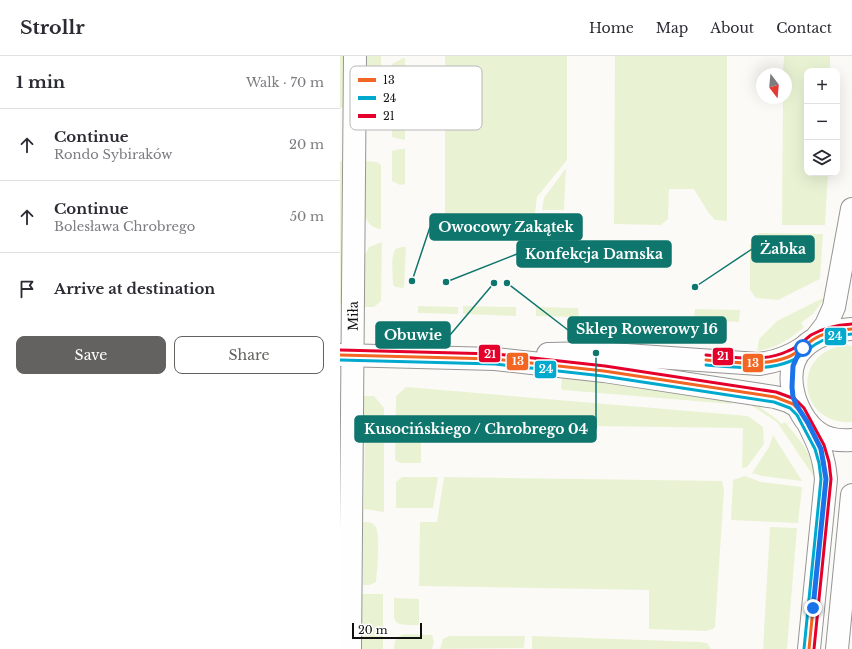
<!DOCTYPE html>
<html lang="en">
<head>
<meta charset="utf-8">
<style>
  :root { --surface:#fff; --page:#f2f2f3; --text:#2b2b33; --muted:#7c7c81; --line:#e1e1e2; --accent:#636260 }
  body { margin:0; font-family:"Libre Baskerville",serif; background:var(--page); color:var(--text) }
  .controls { position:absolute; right:12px; top:12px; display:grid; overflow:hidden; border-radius:8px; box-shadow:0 4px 16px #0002 }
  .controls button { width:36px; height:36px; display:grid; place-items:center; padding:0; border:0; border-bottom:1px solid var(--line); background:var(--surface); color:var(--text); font:20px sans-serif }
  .compass { position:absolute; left:416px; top:12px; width:36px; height:36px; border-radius:50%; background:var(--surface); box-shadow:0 4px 16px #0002; rotate:164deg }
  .scale { position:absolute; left:12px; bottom:10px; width:70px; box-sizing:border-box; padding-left:4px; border:2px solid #101010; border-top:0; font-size:11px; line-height:14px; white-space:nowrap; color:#101010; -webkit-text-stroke:3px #fff; paint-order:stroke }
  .stop { position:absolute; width:12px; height:12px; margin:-9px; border:3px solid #1a73e8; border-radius:50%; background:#fff }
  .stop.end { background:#1a73e8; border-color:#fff; box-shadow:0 1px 4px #0008 }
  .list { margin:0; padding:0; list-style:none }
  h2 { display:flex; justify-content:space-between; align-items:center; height:52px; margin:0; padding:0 16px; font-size:17px }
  h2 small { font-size:13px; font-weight:400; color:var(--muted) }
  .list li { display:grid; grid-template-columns:26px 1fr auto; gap:12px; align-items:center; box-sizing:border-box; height:72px; padding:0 16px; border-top:1px solid var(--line) }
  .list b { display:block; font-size:15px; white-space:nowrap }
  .list p { margin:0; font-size:13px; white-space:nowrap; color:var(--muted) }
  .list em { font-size:13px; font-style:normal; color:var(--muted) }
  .actions { display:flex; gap:8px; padding:12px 16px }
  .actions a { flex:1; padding:9px 0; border:1px solid var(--accent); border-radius:8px; text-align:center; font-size:14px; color:var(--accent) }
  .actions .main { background:var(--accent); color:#fff }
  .icon { flex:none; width:22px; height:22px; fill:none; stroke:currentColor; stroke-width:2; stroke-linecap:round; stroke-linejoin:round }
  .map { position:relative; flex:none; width:512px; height:593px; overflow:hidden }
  header { display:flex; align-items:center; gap:24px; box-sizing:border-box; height:56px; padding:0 20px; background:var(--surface); border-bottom:1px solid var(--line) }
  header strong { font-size:19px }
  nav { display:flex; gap:22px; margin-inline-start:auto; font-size:14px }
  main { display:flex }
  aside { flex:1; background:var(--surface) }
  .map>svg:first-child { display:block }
</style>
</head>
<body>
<header>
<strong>Strollr</strong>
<nav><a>Home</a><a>Map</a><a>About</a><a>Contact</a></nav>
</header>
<main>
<aside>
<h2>1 min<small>Walk · 70 m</small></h2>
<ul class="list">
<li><svg class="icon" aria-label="ahead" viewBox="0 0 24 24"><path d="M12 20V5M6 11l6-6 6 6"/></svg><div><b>Continue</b><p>Rondo Sybiraków</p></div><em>20 m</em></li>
<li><svg class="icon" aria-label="ahead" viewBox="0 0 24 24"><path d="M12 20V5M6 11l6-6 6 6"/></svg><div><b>Continue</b><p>Bolesława Chrobrego</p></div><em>50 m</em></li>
<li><svg class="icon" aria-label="arrive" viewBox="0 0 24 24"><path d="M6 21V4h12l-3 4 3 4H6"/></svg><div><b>Arrive at destination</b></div></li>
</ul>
<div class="actions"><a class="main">Save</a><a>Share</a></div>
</aside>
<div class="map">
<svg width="512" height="593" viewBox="0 0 512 593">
  <rect width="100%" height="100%" fill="#fcfaf6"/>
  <path fill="#e9f3d4" d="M0,0H4L3,52H0Z
    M26,0H41V53L26,52Z
    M105,0H227V104L197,141L194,165H105Z
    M275,0H387V165L375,164L368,156L354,133H329L328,163L321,169L274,168Z
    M444,0H490V15H467V117H488L485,169H442L443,42H446V18H443Z
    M63,2H65V37H60L52,31V8Z
    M62,46H65V84L52,81V51Z
    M61,93H65V128L60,129L52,125V95Z
    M0,105H2V249H0Z
    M25,105L37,106L41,109V173C31,172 26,166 24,156Z
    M226,112L224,154H202L204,142Z
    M418,177L483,178L480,223L438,244L416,242L410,234V188H418Z
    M42,186L41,245L34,251H23L25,199L29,191Z
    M66,191L64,232L55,231L53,229C53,221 50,197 56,193C59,191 62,191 66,191Z
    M488,241L487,245L481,247L473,258L461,267L464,271C447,285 439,291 417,295L419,283L437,265L481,243Z
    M78,250L118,251V258L78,257Z
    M123,250L176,251V260L123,258Z
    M196,251L238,252L239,261L196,260Z
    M355,253L400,254L399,266L354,264Z
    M506,289L512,290V366C458,370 449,296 506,289Z
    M222,321L261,324L392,343L391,348L223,334L221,332Z
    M66,331L408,360L423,371L424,388L407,411L402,412L403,372L81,368V407H61L56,405L55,402L56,340Z
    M21,340H34L44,352V456L24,453L25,372H21Z
    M410,344L415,345C419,354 434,358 441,368L445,366C459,384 473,396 474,421L437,366L412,350Z
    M433,379L462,425L422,420L412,417L429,391Z
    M405,420L421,426L462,431L458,467L391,464L393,424Z
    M62,421H98L93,452H56V426Z
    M104,421L382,425L384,434L375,571L373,573L366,575L309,573V534L79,530L80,466H97Z
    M23,466C28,466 32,466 35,470C41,476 37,516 36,526L30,529H23Z
    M430,471L457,472L447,593H423Z
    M22,538H43V593H21Z
    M54,542L79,543V569C51,569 54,569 54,542Z
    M65,578L92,579L94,586L92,593H54C54,584 57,580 65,578Z
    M109,580H185L184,592L100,593L103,583Z
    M192,580L359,586L367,587L371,593H192Z"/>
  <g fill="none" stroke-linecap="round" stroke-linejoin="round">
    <defs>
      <g id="minor">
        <path d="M208,298L256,297L419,308C436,306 449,301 463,292"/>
        <path d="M0,299L155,303L264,315L435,341L448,345L457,350"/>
        <path id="s1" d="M10,593L15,0"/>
      </g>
      <path id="tertiary" d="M512,273C494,274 477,279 464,291C440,313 454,358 477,376C486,383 500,385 512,384
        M476,282L486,269L494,251L512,153
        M468,367C478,387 484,399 486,423L469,593
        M497,593L512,439"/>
    </defs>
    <use href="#minor" stroke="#969594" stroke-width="24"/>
    <use href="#tertiary" stroke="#969594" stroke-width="24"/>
    <use href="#minor" stroke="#fffefe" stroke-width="22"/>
    <use href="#tertiary" stroke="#fffefe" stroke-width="22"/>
    <defs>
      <path id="bus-1" d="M0,299L155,303L264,315L435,341L453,348L461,356L480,391L484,406L486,423L469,593
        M366,304C394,306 422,311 448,301C458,297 465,289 474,283C485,276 499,274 512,273"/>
      <path id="bus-2" d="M0,304L155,308L263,320L434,346L450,352L457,359L475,393L479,407L481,423L464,593
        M366,309C394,311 424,316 451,305C461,301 468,293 476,288C487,281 500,279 512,278"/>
      <path id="bus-3" d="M0,294L156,298L265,310L436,336L455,343L464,352L484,389L489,406L491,423L474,593
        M366,299C393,301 423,307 448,295C457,292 463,285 471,279C483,272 497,269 512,268"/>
    </defs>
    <use href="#bus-1" stroke="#fff" stroke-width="6"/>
    <use href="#bus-2" stroke="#fff" stroke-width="6"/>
    <use href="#bus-3" stroke="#fff" stroke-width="6"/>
    <use href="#bus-1" stroke="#f26522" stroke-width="3"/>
    <use href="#bus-2" stroke="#00a9ce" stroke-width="3"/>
    <use href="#bus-3" stroke="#e4002b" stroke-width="3"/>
  </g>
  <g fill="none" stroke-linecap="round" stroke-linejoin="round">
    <path stroke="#1a73e8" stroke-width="5" d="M463,292L457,301L453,310L452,331L453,341L457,350L468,367L481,393L486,423L473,552"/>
  </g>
  <g text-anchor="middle" stroke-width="4" stroke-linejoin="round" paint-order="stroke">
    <g font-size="13" fill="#101010" stroke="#fff">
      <text dy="5" stroke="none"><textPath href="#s1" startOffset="333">Miła</textPath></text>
    </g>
  </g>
  <rect x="10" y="10" width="132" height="64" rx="6" fill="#fff" stroke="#b7b7b7" stroke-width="1"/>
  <rect x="18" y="22" width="18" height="4" fill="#f26522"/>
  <rect x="18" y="40" width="18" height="4" fill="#00a9ce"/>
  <rect x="18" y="58" width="18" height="4" fill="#e4002b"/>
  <g font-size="11" fill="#101010">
    <text x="43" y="28">13</text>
    <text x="43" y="46">24</text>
    <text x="43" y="64">21</text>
  </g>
  <path fill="none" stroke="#0f766e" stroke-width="1.5" d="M72 225L90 171M355 231L412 193M106 226L177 198M167 227L228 274M154 227L110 279M256 297L256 373"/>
  <g fill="#0f766e" stroke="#fff" stroke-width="1.5">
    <circle cx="72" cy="225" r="4"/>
    <circle cx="355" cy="231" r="4"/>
    <circle cx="106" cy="226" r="4"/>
    <circle cx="167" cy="227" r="4"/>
    <circle cx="154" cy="227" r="4"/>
    <circle cx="256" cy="297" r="4"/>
  </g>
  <g fill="#0f766e" stroke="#0f766e" stroke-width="1.5">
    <rect x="90" y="158" width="152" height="26" rx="4"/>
    <rect x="412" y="180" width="62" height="26" rx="4"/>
    <rect x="177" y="185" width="154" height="26" rx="4"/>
    <rect x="228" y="261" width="158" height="26" rx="4"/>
    <rect x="36" y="266" width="74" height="26" rx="4"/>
    <rect x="15" y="360" width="241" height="26" rx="4"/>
  </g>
  <g font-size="14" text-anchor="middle" font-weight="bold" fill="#fff">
    <text x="166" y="176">Owocowy Zakątek</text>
    <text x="443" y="198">Żabka</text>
    <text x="254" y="203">Konfekcja Damska</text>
    <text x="307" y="278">Sklep Rowerowy 16</text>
    <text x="73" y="284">Obuwie</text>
    <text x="136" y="378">Kusocińskiego / Chrobrego 04</text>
  </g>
  <g stroke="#fff" stroke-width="1.5">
    <rect x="484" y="271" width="23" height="19" rx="4" fill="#00a9ce"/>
    <rect x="138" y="288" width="23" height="19" rx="4" fill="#e4002b"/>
    <rect x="372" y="291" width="22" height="19" rx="4" fill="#e4002b"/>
    <rect x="166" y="296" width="23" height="19" rx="4" fill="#f26522"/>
    <rect x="402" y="297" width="22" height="20" rx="4" fill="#f26522"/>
    <rect x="194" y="304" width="23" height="19" rx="4" fill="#00a9ce"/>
  </g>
  <g font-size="11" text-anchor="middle" font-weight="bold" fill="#fff">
    <text x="495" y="284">24</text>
    <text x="150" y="302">21</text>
    <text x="383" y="304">21</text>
    <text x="178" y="309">13</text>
    <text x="413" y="311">13</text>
    <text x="206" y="317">24</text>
  </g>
</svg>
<div class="controls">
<button>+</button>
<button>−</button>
<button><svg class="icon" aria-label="layers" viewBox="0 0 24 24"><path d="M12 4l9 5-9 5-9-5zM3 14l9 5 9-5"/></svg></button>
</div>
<svg class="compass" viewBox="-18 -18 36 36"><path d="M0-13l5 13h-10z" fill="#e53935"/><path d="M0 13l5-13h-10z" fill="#7c7c81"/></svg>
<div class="scale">20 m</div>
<div class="stop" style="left:463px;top:292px"></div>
<div class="stop end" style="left:473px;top:552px"></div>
</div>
</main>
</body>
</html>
